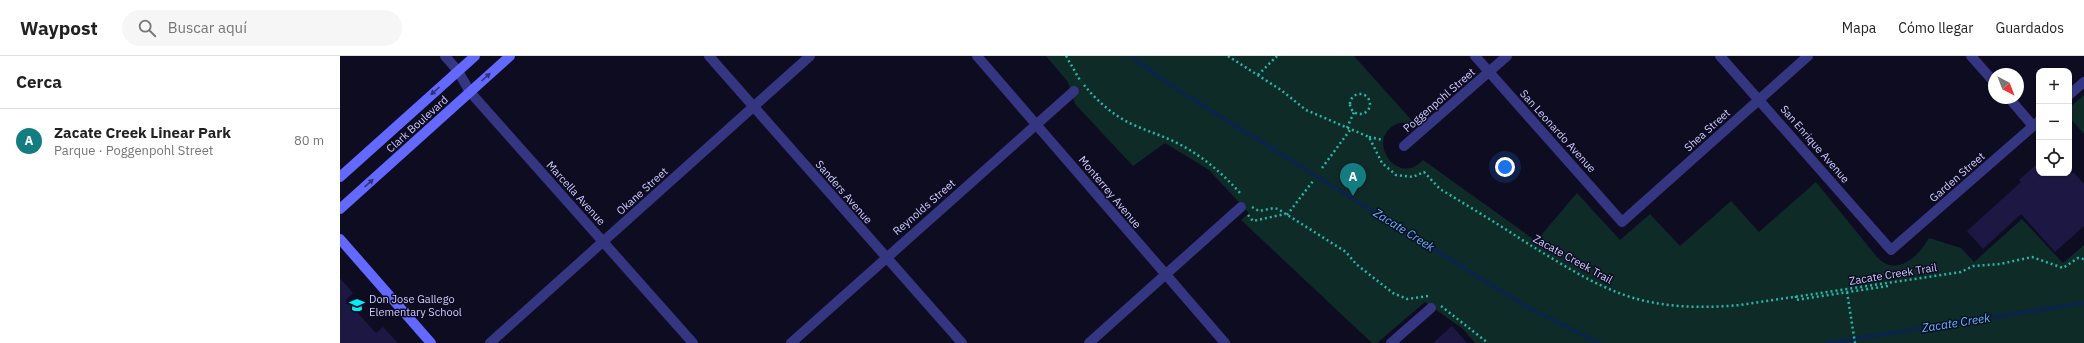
<!DOCTYPE html>
<html lang="es">
<head>
<meta charset="utf-8">
<style>
  :root { --surface:#fff; --page:#f6f6f6; --text:#222; --muted:#767676; --line:#e0e0e0; --accent:#137d82 }
  body { margin:0; font-family:"IBM Plex Sans",sans-serif; background:var(--page); color:var(--text) }
  .controls { position:absolute; right:12px; top:12px; display:grid; overflow:hidden; border-radius:8px; box-shadow:0 1px 3px #0004 }
  .controls button { width:36px; height:36px; display:grid; place-items:center; padding:0; border:0; border-bottom:1px solid var(--line); background:var(--surface); color:var(--text); font:20px sans-serif }
  .compass { position:absolute; left:1648px; top:12px; width:36px; height:36px; border-radius:50%; background:var(--surface); box-shadow:0 1px 3px #0004; rotate:138deg }
  .you { position:absolute; left:1165px; top:111px; width:14px; height:14px; margin:-10px; border:3px solid #fff; border-radius:50%; background:#1a73e8; box-shadow:0 0 0 6px #1a73e833 }
  .badge { display:grid; place-items:center; width:26px; height:26px; border-radius:50%; background:var(--accent); color:#fff; font-size:13px; font-weight:700 }
  .pin { position:absolute; translate:-50% -33px; filter:drop-shadow(0 1px 2px #0008) }
  .pin::after { content:''; position:absolute; top:21px; width:14px; height:12px; background:inherit; clip-path:polygon(0 0,100% 0,50% 100%) }
  .list { margin:0; padding:0; list-style:none }
  h2 { display:flex; justify-content:space-between; align-items:center; height:52px; margin:0; padding:0 16px; font-size:17px }
  h2 small { font-size:13px; font-weight:400; color:var(--muted) }
  .list li { display:grid; grid-template-columns:26px 1fr auto; gap:12px; align-items:center; box-sizing:border-box; height:64px; padding:0 16px; border-top:1px solid var(--line) }
  .list b { display:block; font-size:15px; white-space:nowrap }
  .list p { margin:0; font-size:13px; white-space:nowrap; color:var(--muted) }
  .list em { font-size:13px; font-style:normal; color:var(--muted) }
  .icon { flex:none; width:22px; height:22px; fill:none; stroke:currentColor; stroke-width:2; stroke-linecap:round; stroke-linejoin:round }
  .map { position:relative; flex:none; width:1744px; height:287px; overflow:hidden }
  header { display:flex; align-items:center; gap:24px; box-sizing:border-box; height:56px; padding:0 20px; background:var(--surface); border-bottom:1px solid var(--line) }
  header strong { font-size:19px }
  nav { display:flex; gap:22px; margin-inline-start:auto; font-size:14px }
  .search { width:280px; height:36px; background:var(--page); display:flex; align-items:center; gap:10px; box-sizing:border-box; padding:0 14px; border-radius:22px; color:var(--muted); font-size:15px }
  main { display:flex }
  aside { flex:1; background:var(--surface) }
  .map>svg:first-child { display:block }
</style>
</head>
<body>
<header>
<strong>Waypost</strong>
<div class="search"><svg class="icon" aria-label="search" viewBox="0 0 24 24"><circle cx="10" cy="10" r="6"/><path d="M15 15l6 6"/></svg>Buscar aquí</div>
<nav><a>Mapa</a><a>Cómo llegar</a><a>Guardados</a></nav>
</header>
<main>
<aside>
<h2>Cerca<small></small></h2>
<ul class="list">
<li><span class="badge">A</span><div><b>Zacate Creek Linear Park</b><p>Parque · Poggenpohl Street</p></div><em>80 m</em></li>
</ul>
</aside>
<div class="map">
<svg width="1744" height="287" viewBox="0 0 1744 287">
  <rect width="100%" height="100%" fill="#0e0c21"/>
  <path fill="#0f2b28" d="M706,0H1014L1075,68C1069,68 1065,66 1059,67C1023,80 1056,133 1083,104L1196,185L1237,137L1280,184L1310,158L1340,190L1391,145L1419,176L1476,126L1537,201C1555,221 1578,202 1589,182L1621,192L1634,206L1682,163L1723,207L1744,189V287H1135L1123,273L1085,246L1037,287H1032L901,164L909,157L869,114L825,87L793,110L735,48L728,26Z
    M1744,39V78L1729,61V52Z"/>
  <g fill="none" stroke-linecap="round" stroke-linejoin="round">
    <path stroke="#0a2547" stroke-width="4" d="M793,0L798,6L835,32L1187,251L1259,287
      M1488,287L1744,247"/>
  </g>
  <path fill="#1d1743" d="M1699,106V117H1734L1744,128V170L1715,196L1681,158L1643,193L1627,175L1681,126L1679,124Z
    M0,222L13,237L6,244L36,277L43,271L58,287H0Z
    M1112,270L1127,287H1093Z"/>
  <g fill="none" stroke-linecap="round" stroke-linejoin="round">
    <path stroke="#27b7a6" stroke-width="2.5" stroke-dasharray="2 3" stroke-linecap="butt" d="M726,0L741,26
      M888,0L941,34L966,54L1029,81L1042,107L1056,119L1073,121L1084,116L1100,133C1130,151 1161,170 1190,189C1225,210 1261,234 1301,244C1334,252 1367,252 1400,249L1621,216L1633,210L1660,208L1692,201L1723,212L1738,202L1744,203
      M918,19L937,0
      M744,29C757,45 775,61 794,69C809,76 824,80 839,88C864,101 883,118 902,139
      M1010 48a10 10 0 1 1 20 0a10 10 0 1 1-20 0Z
      M1007,72L1014,56
      M1029,81L1043,84
      M982,112L1010,74
      M912,151L919,155L934,152L938,153L1006,196L1016,208L1053,237L1067,243L1088,240
      M908,159L913,165L945,158
      M947,159L973,125
      M1507,236L1515,287
      M1456,240V244L1548,230V227
      M1101,250L1148,287"/>
    <path stroke="#343682" stroke-width="10" d="M369,0L622,287
      M1135,0L1282,166L1468,0
      M1380,0L1551,194L1699,65
      M1631,0L1654,26
      M130,36L353,287
      M1729,39L1744,26
      M1669,42L1693,70
      M1064,90L1167,0
      M150,287L470,0
      M451,287L734,35
      M749,287L901,151
      M1051,287L1091,252"/>
    <path stroke="#343682" stroke-width="10" d="M105,0L118,15L130,36
      M637,0L885,287"/>
    <path stroke="#6368ff" stroke-width="10" d="M0,121L135,0
      M0,153L170,0
      M0,183L91,287"/>
  </g>
  <defs><path id="oneway-solid" d="M-6-.8H1V-3.2L6.5 0L1 3.2V.8H-6Z"/></defs>
  <g fill="#30317a">
    <use href="#oneway-solid" transform="translate(146 21) rotate(-42)"/>
    <use href="#oneway-solid" transform="translate(95 35) rotate(138)"/>
    <use href="#oneway-solid" transform="translate(29 127) rotate(-42)"/>
  </g>
  <defs>
    <symbol id="school-bare" viewBox="-9 -9 18 18"><path d="M0-5L7-2L0 1L-7-2ZM-4 1L0 2.5L4 1V4Q0 6-4 4Z" fill="#00edf7" stroke="#0e0c21" stroke-width="2.5" paint-order="stroke"/></symbol>
  </defs>
  <g fill-rule="evenodd">
    <use href="#school-bare" x="6" y="238" width="22" height="22"/>
  </g>
  <g text-anchor="middle" stroke-width="3" stroke-linejoin="round" paint-order="stroke">
    <g font-size="11" fill="#ceccff" stroke="#0e0c21">
      <text transform="translate(1099 44) rotate(-41)" y="4">Poggenpohl Street</text>
      <text transform="translate(77 68) rotate(-42)" y="4">Clark Boulevard</text>
      <text transform="translate(1367 74) rotate(-42)" y="4">Shea Street</text>
      <text transform="translate(1218 75) rotate(48)" y="4">San Leonardo Avenue</text>
      <text transform="translate(1475 88) rotate(49)" y="4">San Enrique Avenue</text>
      <text transform="translate(1617 121) rotate(-41)" y="4">Garden Street</text>
      <text transform="translate(302 135) rotate(-42)" y="4">Okane Street</text>
      <text transform="translate(504 136) rotate(49)" y="4">Sanders Avenue</text>
      <text transform="translate(770 136) rotate(50)" y="4">Monterrey Avenue</text>
      <text transform="translate(236 137) rotate(48)" y="4">Marcella Avenue</text>
      <text transform="translate(584 151) rotate(-41)" y="4">Reynolds Street</text>
      <text transform="translate(1233 203) rotate(29)" y="4">Zacate Creek Trail</text>
      <text transform="translate(1553 218) rotate(-9)" y="4">Zacate Creek Trail</text>
    </g>
    <g font-size="11" fill="#ceccff" stroke="#0e0c21" text-anchor="start">
      <text x="29" y="247">Don Jose Gallego<tspan x="29" dy="13">Elementary School</tspan></text>
    </g>
    <g font-size="12" font-style="italic" fill="#5abdff" stroke="#0e0c21">
      <text transform="translate(1064 174) rotate(32)" y="4">Zacate Creek</text>
      <text transform="translate(1616 267) rotate(-9)" y="4">Zacate Creek</text>
    </g>
  </g>
</svg>
<div class="controls">
<button>+</button>
<button>−</button>
<button><svg class="icon" aria-label="locate" viewBox="0 0 24 24"><circle cx="12" cy="12" r="6"/><path d="M12 2v4M12 18v4M2 12h4M18 12h4"/></svg></button>
</div>
<svg class="compass" viewBox="-18 -18 36 36"><path d="M0-13l5 13h-10z" fill="#e53935"/><path d="M0 13l5-13h-10z" fill="#767676"/></svg>
<div class="you"></div>
<div class="pin badge" style="left:1013px;top:140px">A</div>
</div>
</main>
</body>
</html>
